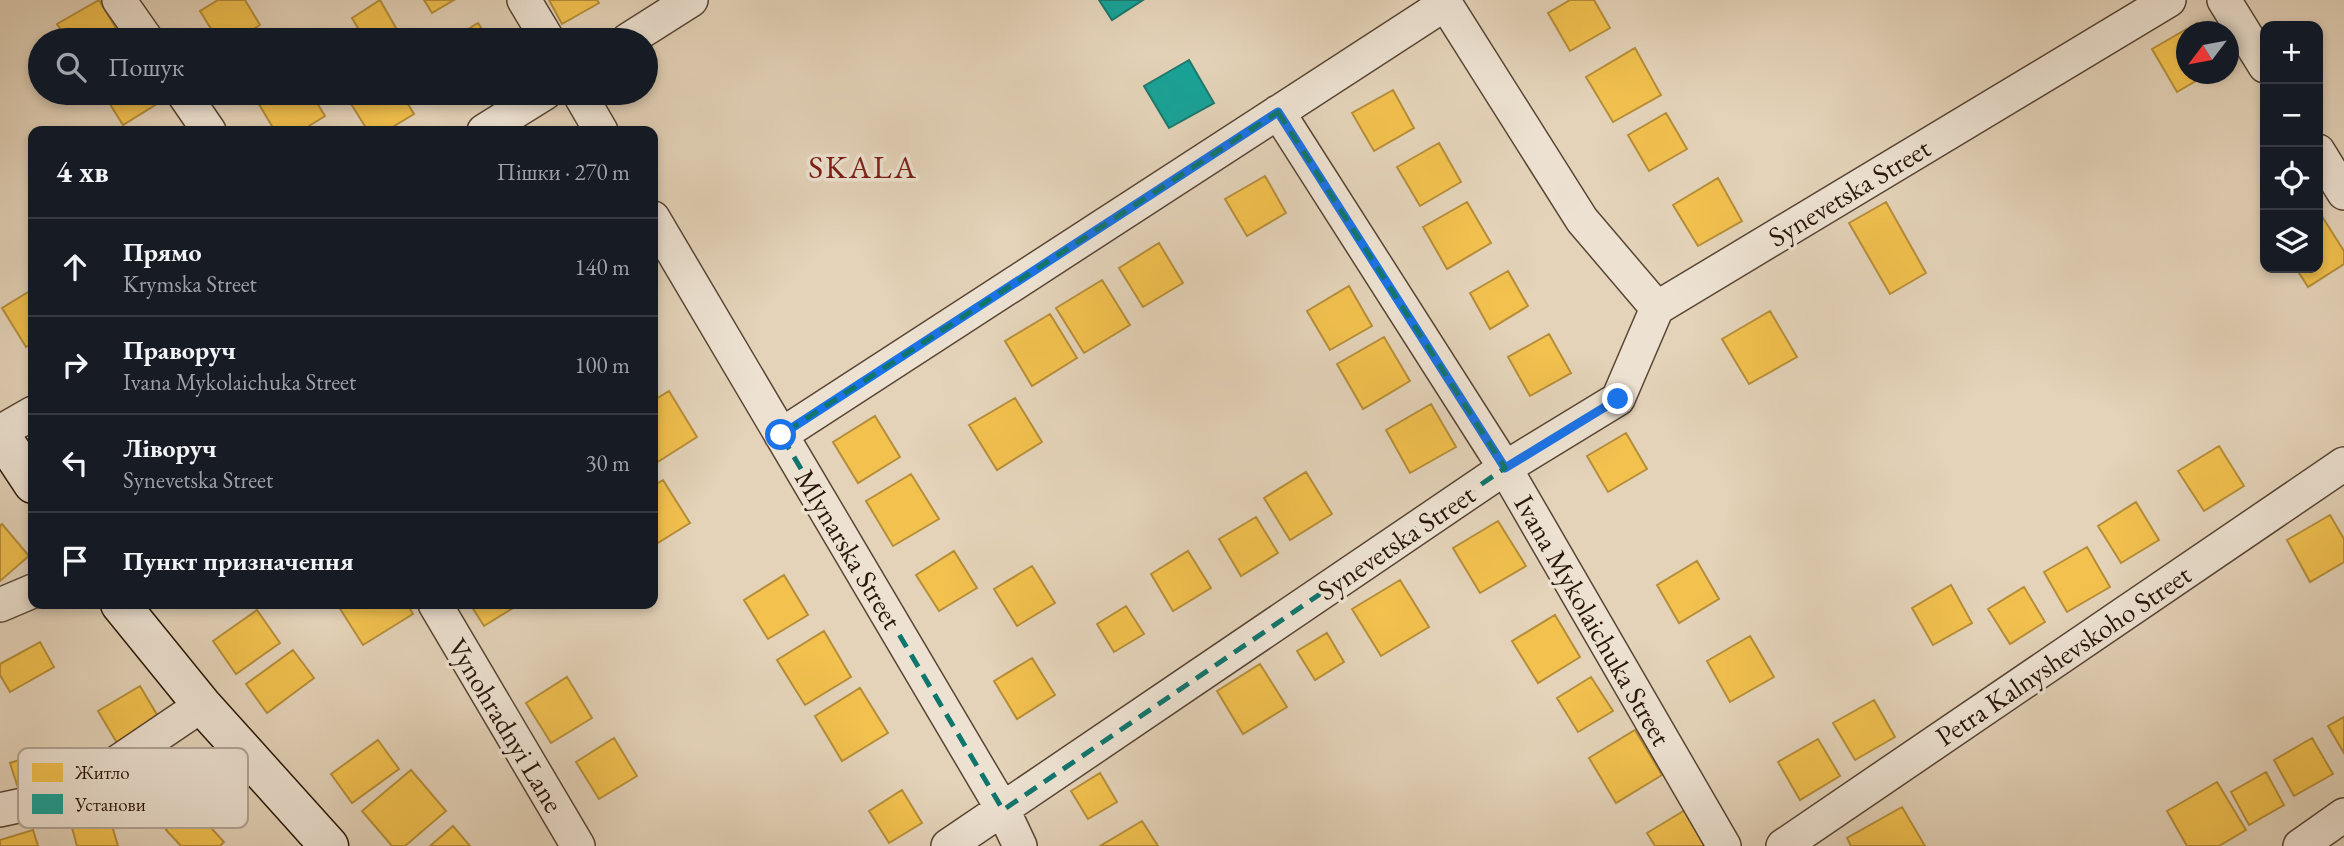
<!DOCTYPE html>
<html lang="uk">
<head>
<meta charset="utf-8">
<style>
  :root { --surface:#171b24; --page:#20242c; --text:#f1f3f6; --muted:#9ea1a6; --line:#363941 }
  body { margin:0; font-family:"EB Garamond",serif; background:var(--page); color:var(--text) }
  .controls { position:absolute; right:21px; top:21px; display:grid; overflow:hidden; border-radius:14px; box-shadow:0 4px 10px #0003 }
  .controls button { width:63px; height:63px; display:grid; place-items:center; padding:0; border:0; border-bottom:2px solid var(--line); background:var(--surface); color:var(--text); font:35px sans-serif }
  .compass { position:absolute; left:2176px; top:21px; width:63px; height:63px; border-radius:50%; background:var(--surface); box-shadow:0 4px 10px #0003; rotate:238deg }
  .stop { position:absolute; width:21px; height:21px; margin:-16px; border:5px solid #1a73e8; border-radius:50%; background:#fff }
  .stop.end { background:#1a73e8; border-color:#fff; box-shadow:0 2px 7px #0008 }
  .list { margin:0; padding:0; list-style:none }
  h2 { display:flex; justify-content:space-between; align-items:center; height:91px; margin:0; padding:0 28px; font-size:30px }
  h2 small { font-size:23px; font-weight:400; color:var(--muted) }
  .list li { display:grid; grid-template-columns:46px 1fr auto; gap:21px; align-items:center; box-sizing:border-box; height:98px; padding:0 28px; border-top:2px solid var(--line) }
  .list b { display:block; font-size:26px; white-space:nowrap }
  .list p { margin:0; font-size:23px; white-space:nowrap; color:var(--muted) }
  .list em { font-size:23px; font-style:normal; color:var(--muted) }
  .icon { flex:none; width:38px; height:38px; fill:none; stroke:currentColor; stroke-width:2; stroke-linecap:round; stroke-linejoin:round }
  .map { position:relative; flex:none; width:2344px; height:846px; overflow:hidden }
  .search { position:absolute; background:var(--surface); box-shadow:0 4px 10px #0003; left:28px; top:28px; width:630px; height:77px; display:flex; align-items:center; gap:18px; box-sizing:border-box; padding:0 24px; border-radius:38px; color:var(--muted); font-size:26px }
  .panel { position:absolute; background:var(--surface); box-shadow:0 4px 10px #0003; left:28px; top:126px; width:630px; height:483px; border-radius:14px }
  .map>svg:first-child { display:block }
</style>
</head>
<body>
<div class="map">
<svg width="2344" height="846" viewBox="0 0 2344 846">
  <rect width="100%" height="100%" fill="#e4d3b9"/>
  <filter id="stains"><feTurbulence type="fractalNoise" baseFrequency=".00286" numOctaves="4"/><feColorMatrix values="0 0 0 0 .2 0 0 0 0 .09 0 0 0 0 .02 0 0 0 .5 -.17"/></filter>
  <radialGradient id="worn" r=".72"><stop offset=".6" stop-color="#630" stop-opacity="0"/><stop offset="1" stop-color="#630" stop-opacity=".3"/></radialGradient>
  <path fill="#f2c14e" stroke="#b68e39" stroke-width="2" d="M99,0L123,40H67L57,24Z
    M218,0H245L260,25L235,40H218L200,11Z
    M380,0L396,28L376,40H365L352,18Z
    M424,0H454L432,13Z
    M549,0H597L599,3L562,24Z
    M1570,0H1594L1610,28L1570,51L1548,13Z
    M478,23L489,40H450Z
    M2197,23L2202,32H2186V74H2208L2177,92L2152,49Z
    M1635,48L1661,95L1613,122L1586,77Z
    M1393,90L1414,128L1374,151L1352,113Z
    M103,93H154L160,102L123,125Z
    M269,93H311L325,116L301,131H275L257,101Z
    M357,93H401L414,114L386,131H368L348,99Z
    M1666,113L1687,149L1649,171L1628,135Z
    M1439,143L1461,182L1420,206L1397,167Z
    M1265,176L1286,213L1247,236L1225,199Z
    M1718,178L1742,221L1698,246L1673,205Z
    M1467,202L1491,243L1447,269L1423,227Z
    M1886,202L1926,273L1890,294L1849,223Z
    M2318,210L2344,251V264L2308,287L2296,268H2318Z
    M1159,243L1183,283L1143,307L1119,268Z
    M1508,271L1528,306L1490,329L1470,293Z
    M1102,280L1130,325L1084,353L1056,308Z
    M1349,286L1372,326L1330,350L1307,311Z
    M33,289V343L26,347L2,308Z
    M1770,311L1797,357L1749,384L1722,339Z
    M1050,314L1077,358L1032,386L1005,341Z
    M1549,334L1571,373L1530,396L1508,357Z
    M1384,337L1410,381L1363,409L1337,364Z
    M669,391L697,437L653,465V401Z
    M1015,398L1042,442L997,470L969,425Z
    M1431,404L1456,447L1410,473L1386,430Z
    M875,416L900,457L858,483L833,442Z
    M1626,433L1647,469L1608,492L1587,456Z
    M2219,446L2244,486L2204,511L2178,471Z
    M1306,472L1332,514L1290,540L1264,498Z
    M911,474L939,519L893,546L866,501Z
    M663,480L690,523L653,546V486Z
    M2136,502L2159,540L2121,563L2098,526Z
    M2330,515L2344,539V562L2310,582L2287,540Z
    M1256,517L1278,553L1241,576L1219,539Z
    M1498,521L1526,566L1480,593L1453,548Z
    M2,524L29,556L0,581V526Z
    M2087,547L2110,587L2067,612L2044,572Z
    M954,551L977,588L939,611L916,575Z
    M1188,551L1211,588L1173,611L1151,574Z
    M1697,561L1719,599L1679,623L1657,585Z
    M1032,566L1055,603L1017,626L994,589Z
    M784,575L808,615L768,639L744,600Z
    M1400,580L1429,627L1381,656L1352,609Z
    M1951,585L1972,623L1933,645L1912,608Z
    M2024,587L2045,622L2010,644L1988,609Z
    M337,604H407L413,614L363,645Z
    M470,604H517L518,605L484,626Z
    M1126,606L1144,634L1114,652L1097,624Z
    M257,610L280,643L236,674L213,641Z
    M1555,615L1580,657L1538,683L1512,641Z
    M824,631L851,677L805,705L777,660Z
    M1327,633L1344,662L1315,680L1297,651Z
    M1750,636L1774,677L1730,702L1707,661Z
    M40,642L54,667L10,692L0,675V664Z
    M293,650L314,678L267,713L246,684Z
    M1032,658L1055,695L1017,719L994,681Z
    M1260,664L1287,707L1243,734L1217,691Z
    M567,677L592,718L551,743L526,703Z
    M1591,677L1613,711L1578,732L1557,698Z
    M140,686L159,718L117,743L98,711Z
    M860,688L888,733L842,761L815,716Z
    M1874,700L1895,737L1855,760L1833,723Z
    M2344,717V753L2328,726Z
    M1635,730L1662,775L1616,803L1589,758Z
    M614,738L637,776L599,799L576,762Z
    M2312,738L2333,774L2294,796L2274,760Z
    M1818,739L1840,776L1800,800L1778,762Z
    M378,740L399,769L352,803L331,774Z
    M51,750L61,781L20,794L10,763Z
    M411,770L446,811L405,846H392L362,811Z
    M2266,772L2284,805L2249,825L2231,792Z
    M1100,773L1117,802L1088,819L1071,791Z
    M2217,782L2246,830L2219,846H2187L2167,811Z
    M902,790L922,823L889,843L869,811Z
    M105,802L118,846H77L68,813Z
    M191,806L224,842L220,846H181L166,830Z
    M1902,807L1925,846H1851L1847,838Z
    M1685,810L1707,846H1655L1647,833Z
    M1142,821L1158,846H1100Z
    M453,826L470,846H430Z
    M33,830L38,846H0V840Z"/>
  <path fill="#17a398" stroke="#1c796c" stroke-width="2" d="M1099,0H1143L1112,20Z
    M1189,60L1214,103L1169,128L1144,86Z"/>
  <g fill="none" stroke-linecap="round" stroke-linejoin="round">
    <defs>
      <path id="street" d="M119,0L147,40
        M524,0L548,40
        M1443,0L1582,220L1657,308
        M2224,0L2265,66
        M628,40L691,0
        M183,93L209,131
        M579,93L601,131
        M1278,112L1505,468L1724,846
        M484,131L545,93
        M2318,151L2344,193
        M653,218L1003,810L1020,846
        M0,432L33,413
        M781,435L1445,4
        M435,604L578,846
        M0,605L33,591
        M0,810L69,795L202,705
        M948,846L1505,468L1618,399L1657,308L2169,0
        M1783,846L2344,464
        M2300,846L2344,815"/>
      <path id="secondary" d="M0,434L33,484
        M120,604L202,705L329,846"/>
    </defs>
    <use href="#street" stroke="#584534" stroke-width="36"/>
    <use href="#secondary" stroke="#291607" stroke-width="41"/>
    <use href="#street" stroke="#ede2d2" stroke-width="33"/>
    <use href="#secondary" stroke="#ede2d2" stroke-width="38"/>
  </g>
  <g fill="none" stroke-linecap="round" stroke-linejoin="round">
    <path stroke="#1a73e8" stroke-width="9" d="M781,435L1278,112L1505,468L1618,399"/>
  </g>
  <path fill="none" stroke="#0f766e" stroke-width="5" stroke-dasharray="14 9" stroke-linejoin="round" d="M1278,112L1505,468L1003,810L781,435Z"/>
  <g text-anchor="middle" stroke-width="7" stroke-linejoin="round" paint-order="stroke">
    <g font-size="28" fill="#291607" stroke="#ede2d2">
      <text transform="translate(1849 192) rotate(-31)" y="10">Synevetska Street</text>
      <text transform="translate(1396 542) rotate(-34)" y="10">Synevetska Street</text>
      <text transform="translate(849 549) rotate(59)" y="10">Mlynarska Street</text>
      <text transform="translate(1593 620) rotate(60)" y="10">Ivana Mykolaichuka Street</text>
      <text transform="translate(2063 655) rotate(-34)" y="10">Petra Kalnyshevskoho Street</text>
      <text transform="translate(506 725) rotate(59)" y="10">Vynohradnyi Lane</text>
    </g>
    <g font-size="32" letter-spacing="2" fill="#7a1f14" stroke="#ede2d2">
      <text x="863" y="178">SKALA</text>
    </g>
  </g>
  <rect x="18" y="748" width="230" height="80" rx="10" fill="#ede2d2" stroke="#b2a595" stroke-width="2"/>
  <rect x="32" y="763" width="31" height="19" fill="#f2c14e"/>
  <rect x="32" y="794" width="31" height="20" fill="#17a398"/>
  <g font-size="19" fill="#291607">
    <text x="75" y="779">Житло</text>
    <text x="75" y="811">Установи</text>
  </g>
  <rect width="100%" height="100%" filter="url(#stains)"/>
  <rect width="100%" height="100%" fill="url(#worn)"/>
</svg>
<div class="controls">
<button>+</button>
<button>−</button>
<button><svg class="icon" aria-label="locate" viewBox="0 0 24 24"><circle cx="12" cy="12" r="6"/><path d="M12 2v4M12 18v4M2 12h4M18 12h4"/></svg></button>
<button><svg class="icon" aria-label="layers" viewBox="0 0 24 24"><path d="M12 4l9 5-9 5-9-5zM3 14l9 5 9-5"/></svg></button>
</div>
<svg class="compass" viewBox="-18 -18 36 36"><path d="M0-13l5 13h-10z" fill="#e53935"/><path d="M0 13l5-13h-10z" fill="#9ea1a6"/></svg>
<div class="stop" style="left:781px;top:435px"></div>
<div class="stop end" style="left:1618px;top:399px"></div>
<div class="search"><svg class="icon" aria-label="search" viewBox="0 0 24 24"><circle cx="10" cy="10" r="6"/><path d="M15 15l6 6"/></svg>Пошук</div>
<section class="panel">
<h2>4 хв<small>Пішки · 270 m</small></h2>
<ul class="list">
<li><svg class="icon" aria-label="ahead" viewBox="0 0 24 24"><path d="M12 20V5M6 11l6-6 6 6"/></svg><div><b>Прямо</b><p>Krymska Street</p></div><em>140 m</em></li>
<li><svg class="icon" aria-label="right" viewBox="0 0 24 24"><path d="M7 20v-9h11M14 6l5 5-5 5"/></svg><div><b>Праворуч</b><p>Ivana Mykolaichuka Street</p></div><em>100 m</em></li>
<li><svg class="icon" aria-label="left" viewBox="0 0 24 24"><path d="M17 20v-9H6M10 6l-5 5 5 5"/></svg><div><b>Ліворуч</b><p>Synevetska Street</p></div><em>30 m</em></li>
<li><svg class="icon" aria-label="arrive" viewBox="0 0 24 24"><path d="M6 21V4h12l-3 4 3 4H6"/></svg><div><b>Пункт призначення</b></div></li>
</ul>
</section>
</div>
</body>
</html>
